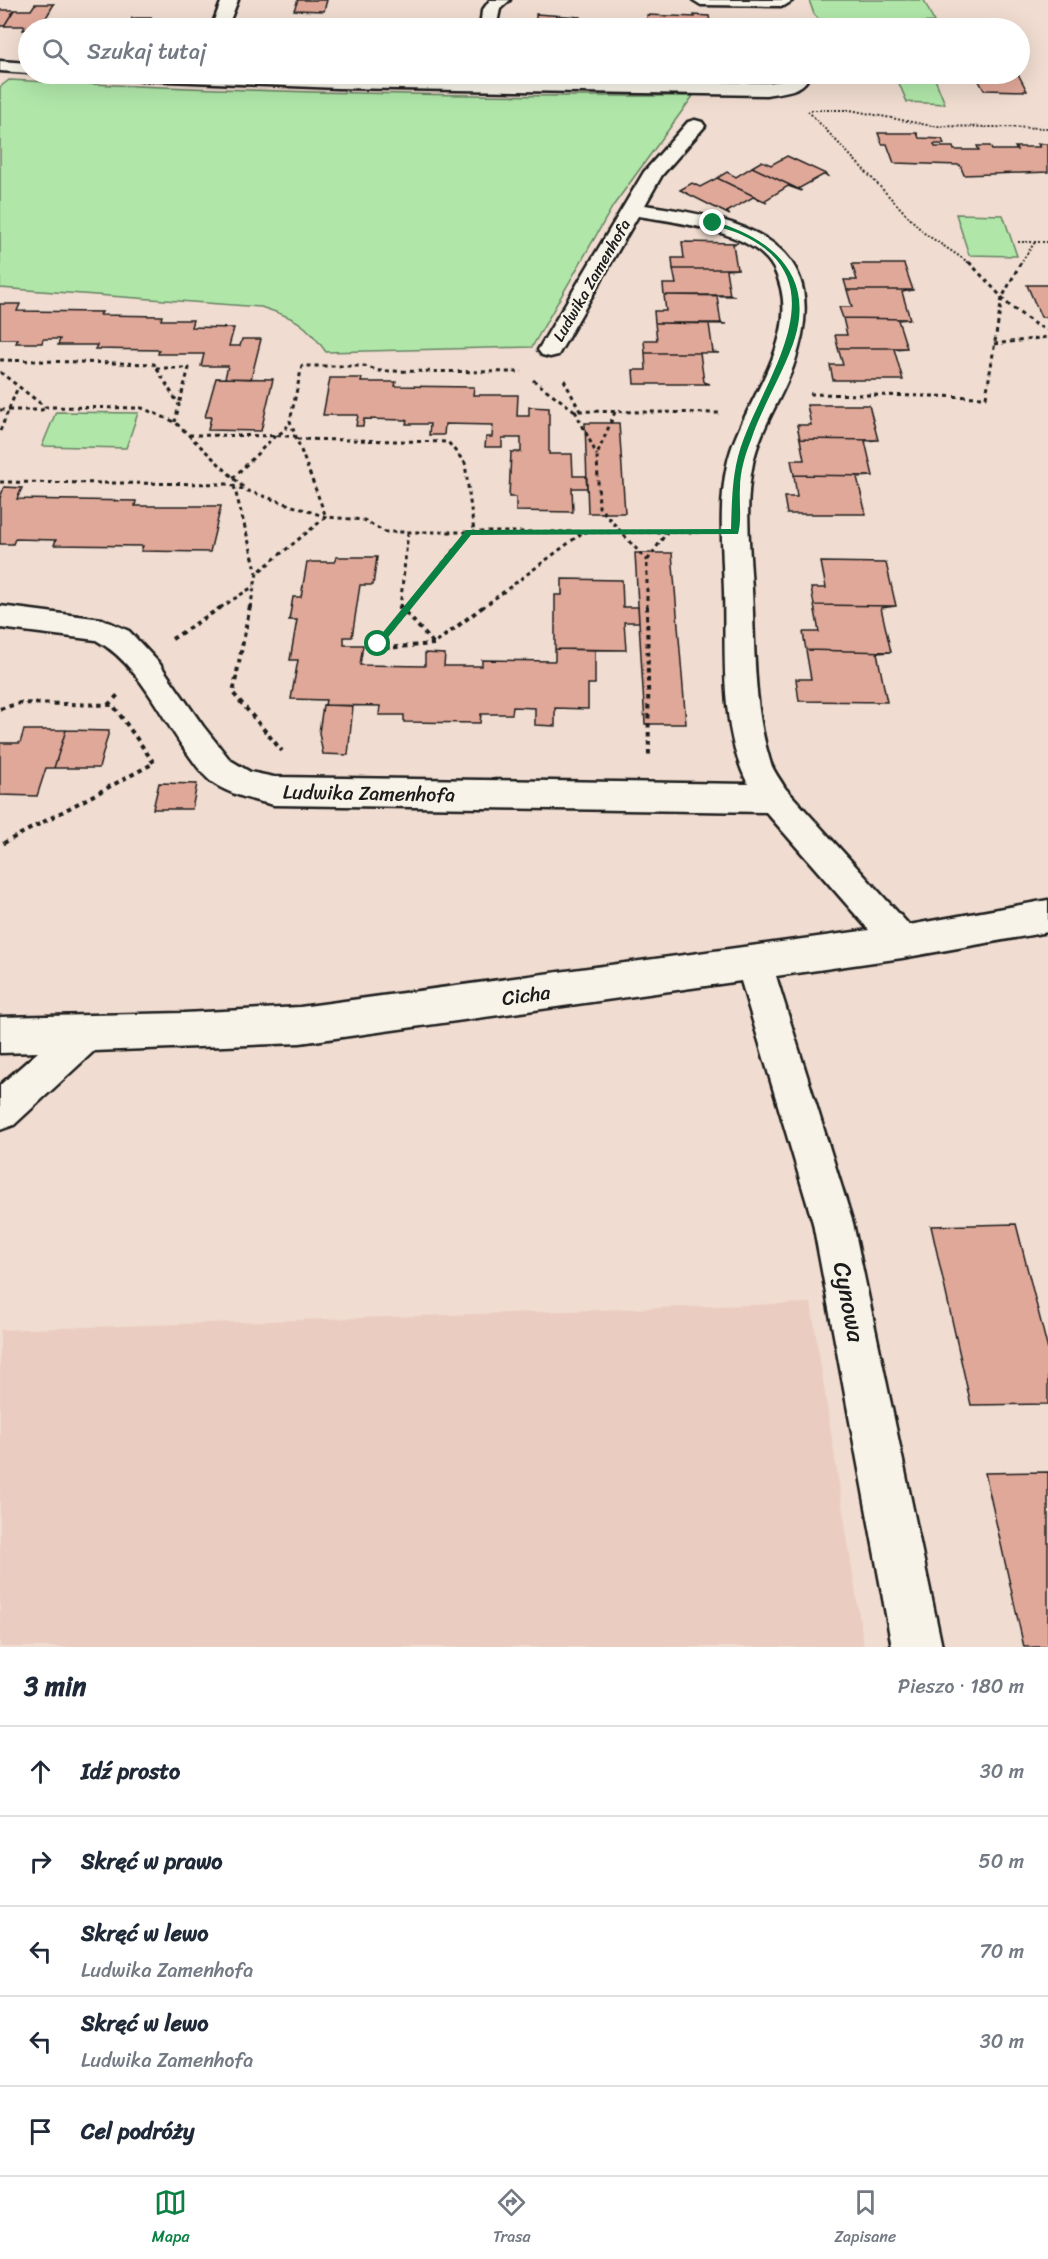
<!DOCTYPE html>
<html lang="pl">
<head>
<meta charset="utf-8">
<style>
  :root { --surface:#fff; --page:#f2f2f3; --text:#1f2937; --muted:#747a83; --line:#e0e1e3; --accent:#0b8043 }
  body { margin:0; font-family:Sriracha,sans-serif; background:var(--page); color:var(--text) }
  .stop { position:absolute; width:18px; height:18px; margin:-14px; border:4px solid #0b8043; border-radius:50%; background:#fff }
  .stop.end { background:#0b8043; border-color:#fff; box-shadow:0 2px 6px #0008 }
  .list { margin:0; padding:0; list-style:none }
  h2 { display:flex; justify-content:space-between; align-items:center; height:78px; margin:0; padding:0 24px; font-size:26px }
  h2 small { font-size:20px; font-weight:400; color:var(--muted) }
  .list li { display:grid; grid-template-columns:39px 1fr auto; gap:18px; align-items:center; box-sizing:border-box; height:90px; padding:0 24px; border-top:2px solid var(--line) }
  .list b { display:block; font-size:22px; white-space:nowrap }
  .list p { margin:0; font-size:20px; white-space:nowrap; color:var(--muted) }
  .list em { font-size:20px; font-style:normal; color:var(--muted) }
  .icon { flex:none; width:33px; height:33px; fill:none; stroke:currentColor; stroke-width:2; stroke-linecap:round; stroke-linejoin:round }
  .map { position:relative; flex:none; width:1048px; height:1647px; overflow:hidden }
  .search { position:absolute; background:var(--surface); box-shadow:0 6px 24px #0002; left:18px; right:18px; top:18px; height:66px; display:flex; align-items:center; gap:15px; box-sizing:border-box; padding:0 21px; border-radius:33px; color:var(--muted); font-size:22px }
  .sheet { height:528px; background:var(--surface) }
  nav { display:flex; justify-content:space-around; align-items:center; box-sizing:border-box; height:84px; border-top:2px solid var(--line); background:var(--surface); font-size:16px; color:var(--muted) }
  nav a { display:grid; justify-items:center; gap:3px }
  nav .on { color:var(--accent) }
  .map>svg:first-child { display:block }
</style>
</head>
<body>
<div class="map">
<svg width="1048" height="1647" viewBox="0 0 1048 1647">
  <rect width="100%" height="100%" fill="#f0dcd0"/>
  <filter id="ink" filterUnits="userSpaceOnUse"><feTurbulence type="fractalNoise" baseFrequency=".0167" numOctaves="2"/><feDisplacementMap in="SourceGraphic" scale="12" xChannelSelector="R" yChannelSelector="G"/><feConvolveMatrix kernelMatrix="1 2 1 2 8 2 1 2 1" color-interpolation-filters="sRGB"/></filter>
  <g filter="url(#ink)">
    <path fill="#ebccc0" d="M811,1303L864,1647H0V1330Z"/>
    <path fill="#b0e7a9" stroke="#668262" stroke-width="1.5" d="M809,0H924L934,22L913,23L915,28H827L814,14Z
      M895,74H933L945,104L907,102Z
      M9,80C237,92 465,97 693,96L613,206L532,347L326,352C305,322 295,318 261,307L0,288V87Z
      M956,214L1003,215L1017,256L969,255Z
      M56,412L138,413L126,448L42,446Z"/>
    <path fill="#e0a899" stroke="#1c1c1c" stroke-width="1.5" d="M298,0H327L324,11L294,10Z
      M35,4H54L40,28L23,30L25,26H4L14,10H31Z
      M0,10H14L4,26H0Z
      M536,14L580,17V28H535L536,26L531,25V21L536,20Z
      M647,15L695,17L694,15L709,16L711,28L648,27Z
      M132,18H151L145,28H110L114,21H131Z
      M166,22H184L181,28H145L148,24H165Z
      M274,24L289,26L288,28H250L251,26Z
      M437,24H452L462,26L461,28H418L419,25Z
      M975,74H1018L1027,91L984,90Z
      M878,133H917L919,138L942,139L944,144H934L935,147H953L954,150H979L977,146H990L992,150H1017L1015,147H1040L1038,144H1048V172L964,175L960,165L894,163L887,144H882Z
      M787,156L826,174L828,176L823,175L798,189L752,167L762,161L771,165Z
      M752,167L798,189L802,191L788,186L764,201L717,178L727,172L736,177Z
      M717,178L764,201L767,203L753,197L727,212L730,215L680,190L692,183L700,187Z
      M682,242L738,243L733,244L737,269H673L672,258H684Z
      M852,264H904L913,290H847L844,280H857Z
      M673,269H739L726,270L730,295L735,296L664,295L663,284H676Z
      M1027,285H1048V317H1041Z
      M847,290H913L902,292L910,319L843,318L839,307H852Z
      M664,295H730L717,296L721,323L727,324L655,323L654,311H666Z
      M0,304H20L17,311L102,312L100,315L162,316L161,320H193L191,327L234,328L229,346H240L242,339H261L251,379L225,378L228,366H201L204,354H158L159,350L95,349L97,345H58L60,339H43L42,343H16L18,339H0Z
      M843,318L910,319L898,320L907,348H838L835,335H847Z
      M655,323H723L709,324L713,352L719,353H645L644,340H657Z
      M838,348H907L894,349L903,380H833L830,365H843Z
      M645,353H714H700L704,382L710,384H634L633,370H646Z
      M216,378L273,379L261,431L208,430L211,417H205Z
      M330,378H362L361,382H396L395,386L474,387L473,395H518L517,416H529V407L549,408V454H572L573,476H586L587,488H572L573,512L516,511V497H509L511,452H521V438H502V447H485L486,437H492L493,425L445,424L444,435H429L430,424H406L407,420L364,419L363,426H356L358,415H323Z
      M807,405H869L878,440L800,439L797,425H811Z
      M585,423H619L625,513H588Z
      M800,439L878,440L865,441L873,476L794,475L791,460H804Z
      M794,475L873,476L857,477L866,514H787L784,497H797Z
      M4,487L22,488L17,499L136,501L135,506H221L210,552L141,551L143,546L54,545L56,540L15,539L13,544H0V498Z
      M635,553H672L686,724H645Z
      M336,557H377L373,585H360L352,637H344V645H363L360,665L425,666V653L445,654L444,666H482V660L555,661V649L595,650V684H588V709L555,708V726L535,725V708L513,707L512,714H481L480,723L404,722V715H379L380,706L325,705L326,700L291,699L298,660H290L297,620H289L293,597H301L307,562H335Z
      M821,562L886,563L896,606L814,605L811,588H826Z
      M562,579L622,580L623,607H638L639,622H624L626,650L555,649V595H562Z
      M814,605L896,606L881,608L891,652L806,650L803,632H819Z
      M806,650L891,652L877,653L887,702L799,701L796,679H811Z
      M323,705L353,706L348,755L323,754L319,733Z
      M24,730H66L54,768H46L37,796L0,795V743H20Z
      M66,730L109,731L99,768H54Z
      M159,783L197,784L192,809H153Z
      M1016,1224L1048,1350V1404L971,1405L931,1226Z
      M1048,1472V1647H1024L985,1473Z"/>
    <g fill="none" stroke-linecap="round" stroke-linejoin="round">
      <defs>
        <path id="minor" d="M222,0H238L227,28H211Z
          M490,0H510L500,9L496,28H480L482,11Z
          M693,0H792V1L784,6L701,5Z
          M0,61L28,63V73L0,71Z
          M111,74H256L766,83L782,81L791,74H809C806,92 781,92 766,95L338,88L120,79L114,78Z
          M695,120L702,122L705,126L662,175L645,205C746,220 838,240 793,367C781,400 760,429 753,463C744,505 750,548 752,590C755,647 753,706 770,761C773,771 780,779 785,788L909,925L1048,900V932L902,958L776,976L853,1223L942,1647H892L813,1223L741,981L300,1043L94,1051L14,1125L0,1130V1085L38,1052L0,1053V1017L184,1013L300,1007L869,930L766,812L274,805C253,800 231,795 213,783C202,775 194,762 186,751C159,714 138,663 96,640L0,628V606L102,619L129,631L159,663L203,726L230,760L250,772L274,777L748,784C719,727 726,654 724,592C723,550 718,507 727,465C740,402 808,337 774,269C755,231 676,222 638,216L558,355L550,357L542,355L538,350L644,172L688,122Z"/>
      </defs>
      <use href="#minor" stroke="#1c1c1c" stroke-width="5"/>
      <path stroke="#1c1c1c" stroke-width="2" stroke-dasharray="2 2" stroke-linecap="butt" d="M811,110H850L932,126L1048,128
        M808,111L924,233L971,264
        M1018,242H1048
        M1020,264L1035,242"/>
      <path stroke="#1c1c1c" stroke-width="3" stroke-dasharray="4 4" stroke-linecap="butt" d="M969,262L1010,306L1036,325L1048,330
        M994,344L1048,337
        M0,360L154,364L179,405L175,422
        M156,368H189L179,404
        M0,372L45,407L142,408L175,422L243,487
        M533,380L575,411L719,413
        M564,380L580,411
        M810,394L986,397L1002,298L1021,262
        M0,410H42L45,407
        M575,411L597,455
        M615,412L597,455L599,507L647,561
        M0,431L18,387
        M189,435L295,436
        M297,439L448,442L465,463L474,532
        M233,478L275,436L284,431L290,422
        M0,482L227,484L326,517L364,520L385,532H699
        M234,486L257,573
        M400,606L402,608
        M220,608L254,586
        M250,608L257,573L326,517L290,421L302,366H364L380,371L522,372
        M400,608L408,532
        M407,608L468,533
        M482,608L582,533
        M647,608V561L667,532"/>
      <path stroke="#1c1c1c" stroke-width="4" stroke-dasharray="4.5 4.5" stroke-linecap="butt" d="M250,606L233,693L282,751
        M400,606L434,644L484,606
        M647,606L649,757
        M399,618L400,606
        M172,639L223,606
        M378,644L409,606
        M385,648L434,644
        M108,705L119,694
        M0,709L20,703L113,705L154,763L0,845"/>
      <use href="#minor" fill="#f7f3e8" fill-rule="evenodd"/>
    </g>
  </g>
  <path fill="#0b8043" d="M713,221C772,238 817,276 793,344C781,377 762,407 751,440C745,455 740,472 740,488C739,503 742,520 738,534L471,535L381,646H375V642L466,530L731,529C732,497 732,468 744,438C769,372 839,280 742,235C732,230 721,228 711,225Z"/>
  <g text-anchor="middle" stroke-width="4.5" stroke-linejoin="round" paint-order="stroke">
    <g font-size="16" fill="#1c1c1c" stroke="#f7f3e8">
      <text transform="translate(591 280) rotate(-60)" y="6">Ludwika Zamenhofa</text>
    </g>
    <g font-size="20" fill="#1c1c1c" stroke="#f7f3e8">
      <text transform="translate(369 793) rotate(1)" y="7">Ludwika Zamenhofa</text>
      <text transform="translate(526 995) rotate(-8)" y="7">Cicha</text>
    </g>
    <g font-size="24" fill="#1c1c1c" stroke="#f7f3e8">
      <text transform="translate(849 1302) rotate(79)" y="8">Cynowa</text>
    </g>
  </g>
</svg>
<div class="stop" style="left:378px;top:644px"></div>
<div class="stop end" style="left:713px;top:223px"></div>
<div class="search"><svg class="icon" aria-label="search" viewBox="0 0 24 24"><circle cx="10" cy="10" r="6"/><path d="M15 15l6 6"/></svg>Szukaj tutaj</div>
</div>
<section class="sheet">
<h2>3 min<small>Pieszo · 180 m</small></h2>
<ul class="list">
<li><svg class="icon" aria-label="ahead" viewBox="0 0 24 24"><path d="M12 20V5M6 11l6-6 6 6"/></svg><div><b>Idź prosto</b></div><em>30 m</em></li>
<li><svg class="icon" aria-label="right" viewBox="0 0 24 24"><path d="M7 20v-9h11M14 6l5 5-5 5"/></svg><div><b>Skręć w prawo</b></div><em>50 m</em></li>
<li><svg class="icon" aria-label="left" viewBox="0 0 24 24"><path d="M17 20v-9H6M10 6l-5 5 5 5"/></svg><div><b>Skręć w lewo</b><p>Ludwika Zamenhofa</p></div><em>70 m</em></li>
<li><svg class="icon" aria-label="left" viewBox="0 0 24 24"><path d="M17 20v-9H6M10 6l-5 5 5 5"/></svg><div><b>Skręć w lewo</b><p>Ludwika Zamenhofa</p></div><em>30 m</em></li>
<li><svg class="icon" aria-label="arrive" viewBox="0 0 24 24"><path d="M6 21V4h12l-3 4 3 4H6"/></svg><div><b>Cel podróży</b></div></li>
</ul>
</section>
<nav>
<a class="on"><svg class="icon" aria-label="map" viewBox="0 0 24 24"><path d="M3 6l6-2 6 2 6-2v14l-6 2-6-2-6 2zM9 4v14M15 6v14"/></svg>Mapa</a>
<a><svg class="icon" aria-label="directions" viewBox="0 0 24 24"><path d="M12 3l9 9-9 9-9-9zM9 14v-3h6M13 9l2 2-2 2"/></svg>Trasa</a>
<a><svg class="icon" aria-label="saved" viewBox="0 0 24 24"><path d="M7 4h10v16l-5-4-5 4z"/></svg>Zapisane</a>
</nav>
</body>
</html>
